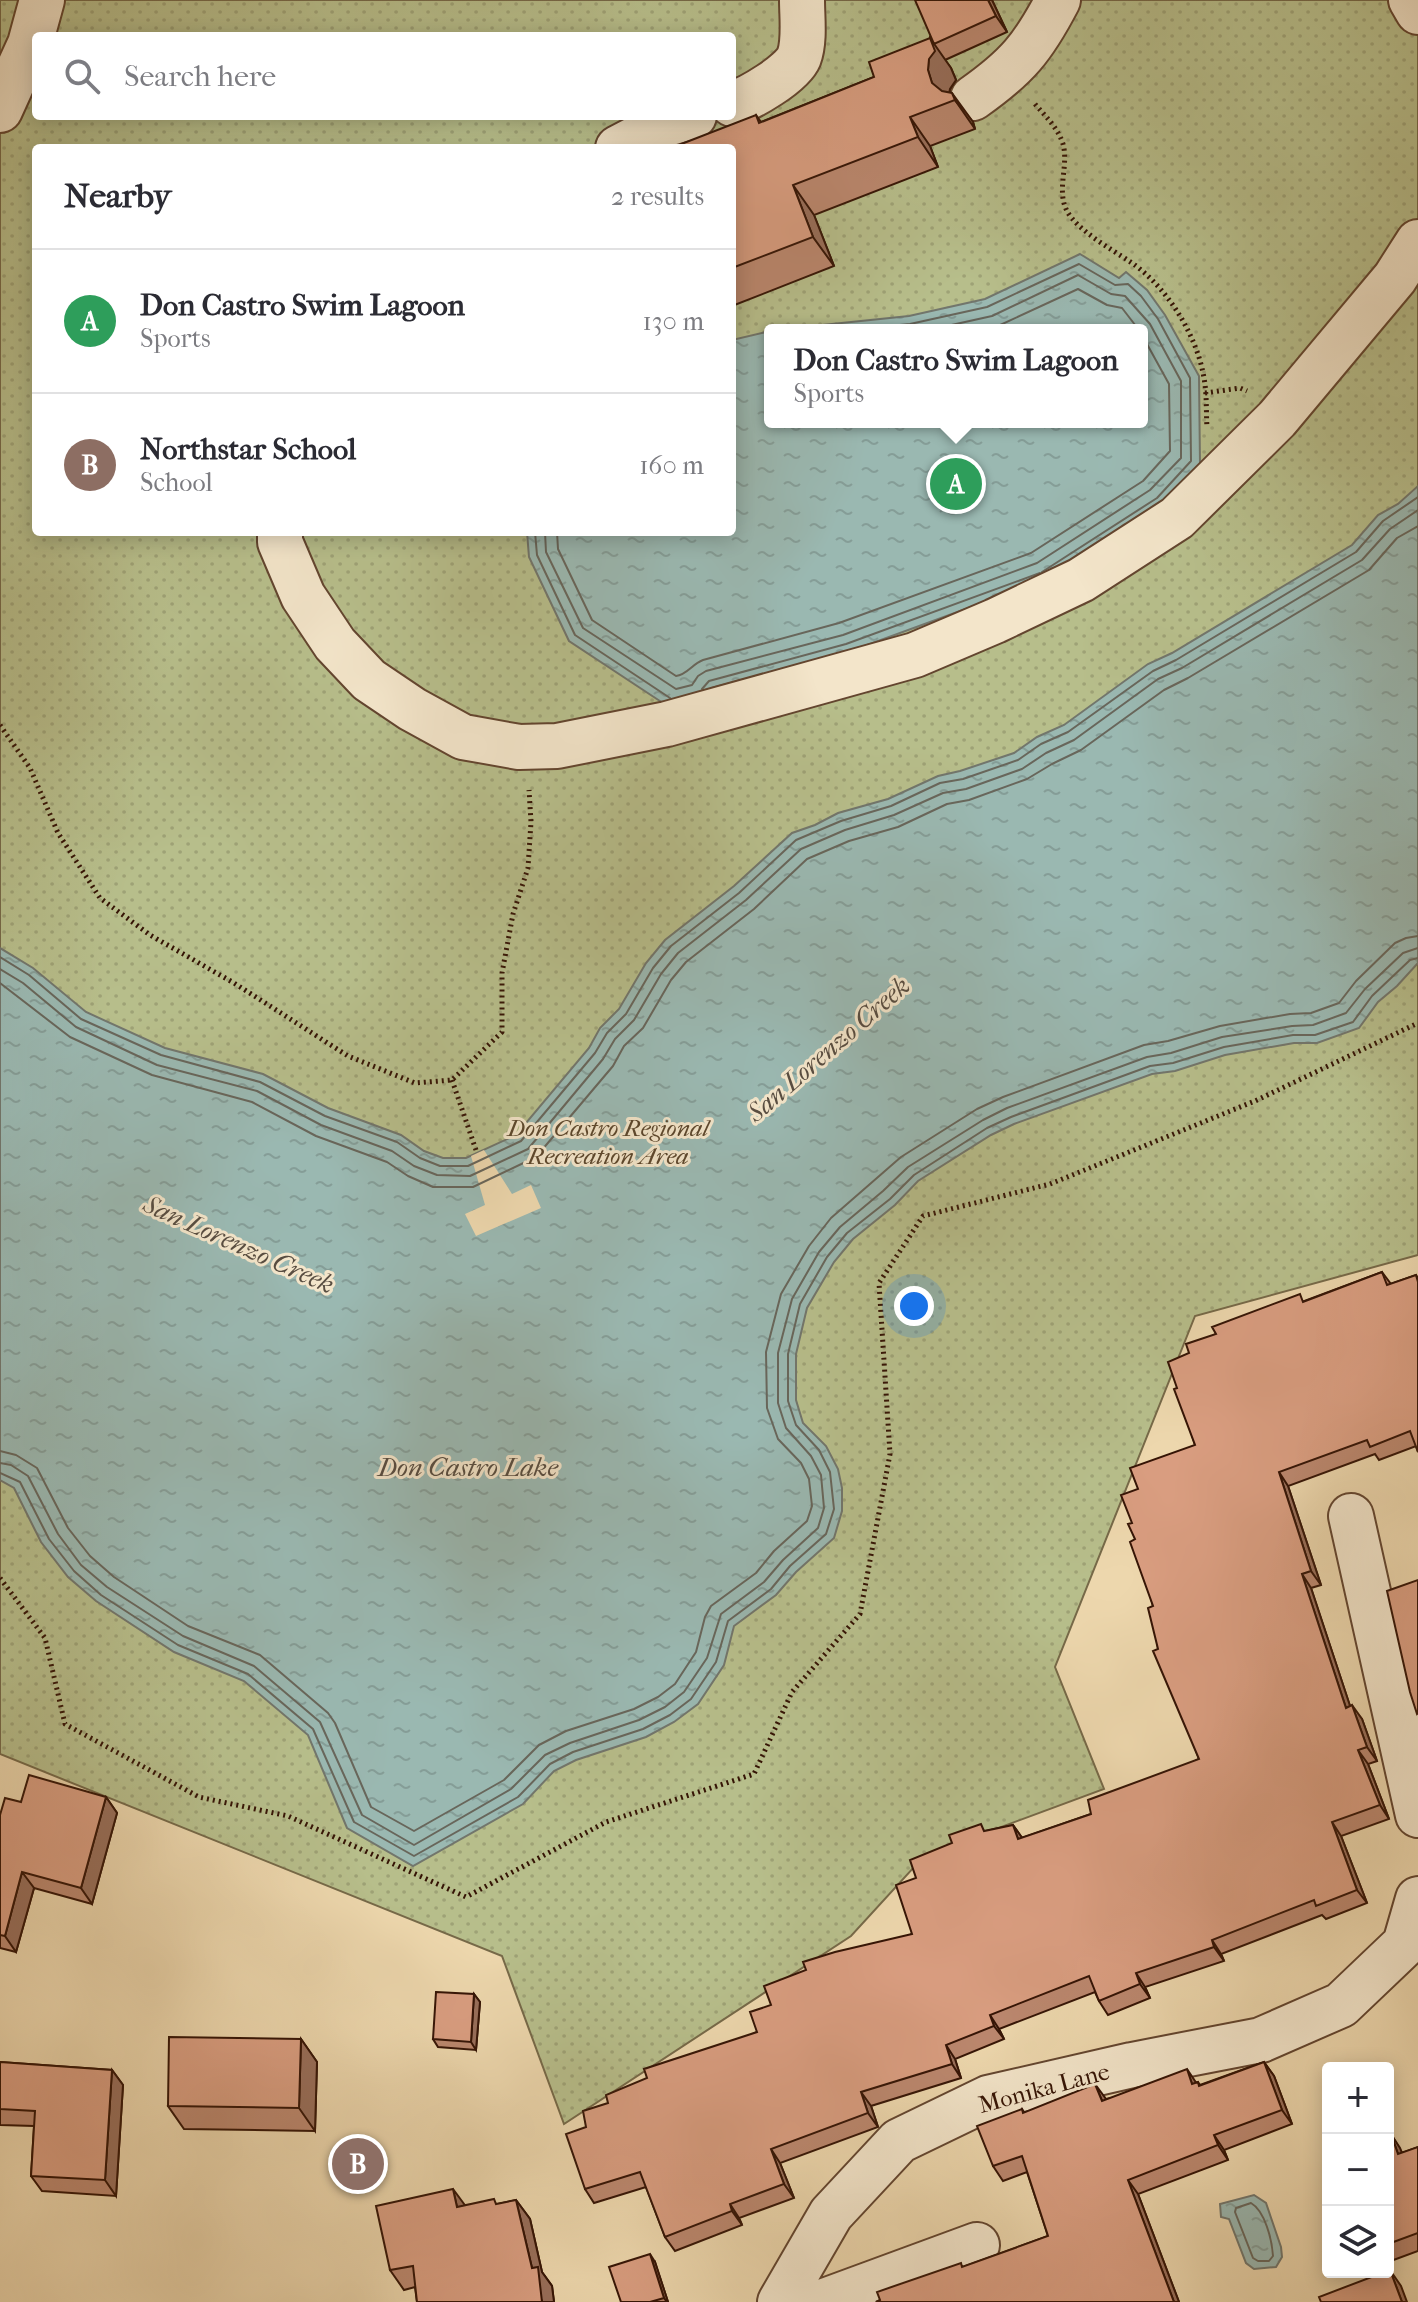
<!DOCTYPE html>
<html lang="en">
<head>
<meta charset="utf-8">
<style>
  :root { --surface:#fff; --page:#f2f2f3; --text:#2b2b33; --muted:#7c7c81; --line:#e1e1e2; --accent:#8f2418 }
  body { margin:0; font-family:"IM FELL French Canon",serif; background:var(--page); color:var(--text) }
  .controls { position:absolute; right:24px; bottom:24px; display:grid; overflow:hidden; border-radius:8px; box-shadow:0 4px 20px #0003 }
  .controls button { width:72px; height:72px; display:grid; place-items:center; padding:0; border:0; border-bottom:2px solid var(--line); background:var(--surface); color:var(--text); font:40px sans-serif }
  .you { position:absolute; left:914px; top:1306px; width:28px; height:28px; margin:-20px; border:6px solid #fff; border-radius:50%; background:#1a73e8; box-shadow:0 0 0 12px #1a73e833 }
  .badge { display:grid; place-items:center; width:52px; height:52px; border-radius:50%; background:var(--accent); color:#fff; font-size:26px; font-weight:700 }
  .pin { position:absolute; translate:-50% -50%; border:4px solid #fff; box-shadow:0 2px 8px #0006 }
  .popup { position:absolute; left:764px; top:324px; width:384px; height:104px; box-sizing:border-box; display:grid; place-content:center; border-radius:8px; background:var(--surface); filter:drop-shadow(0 2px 6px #0005); font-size:26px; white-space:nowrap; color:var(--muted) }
  .popup b { font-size:30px; color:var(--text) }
  .popup::after { content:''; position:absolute; left:50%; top:100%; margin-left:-16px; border:16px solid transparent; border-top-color:var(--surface) }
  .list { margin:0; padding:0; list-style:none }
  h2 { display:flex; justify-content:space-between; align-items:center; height:104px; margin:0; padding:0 32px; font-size:34px }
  h2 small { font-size:26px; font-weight:400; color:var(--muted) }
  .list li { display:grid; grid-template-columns:52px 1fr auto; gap:24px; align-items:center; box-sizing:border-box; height:144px; padding:0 32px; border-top:2px solid var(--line) }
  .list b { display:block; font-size:30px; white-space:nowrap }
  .list p { margin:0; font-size:26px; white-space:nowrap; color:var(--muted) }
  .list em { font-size:26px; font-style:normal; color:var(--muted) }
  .icon { flex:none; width:44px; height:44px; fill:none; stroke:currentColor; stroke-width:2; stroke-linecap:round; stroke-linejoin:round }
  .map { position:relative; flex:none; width:1418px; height:2302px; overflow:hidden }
  .search { position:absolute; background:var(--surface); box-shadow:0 4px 20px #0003; left:32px; top:32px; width:704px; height:88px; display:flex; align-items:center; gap:20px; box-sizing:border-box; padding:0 28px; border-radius:8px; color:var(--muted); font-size:30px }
  .panel { position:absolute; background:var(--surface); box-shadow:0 4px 20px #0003; left:32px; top:144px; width:704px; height:392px; border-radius:8px }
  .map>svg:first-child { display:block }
</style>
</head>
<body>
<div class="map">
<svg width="1418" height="2302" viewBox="0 0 1418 2302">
  <defs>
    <pattern id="park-dots" width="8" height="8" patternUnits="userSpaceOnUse" patternTransform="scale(2)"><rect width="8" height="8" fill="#b7be8b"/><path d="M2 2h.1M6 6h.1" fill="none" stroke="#9ea276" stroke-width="1.8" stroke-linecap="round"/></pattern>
    <pattern id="water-ripples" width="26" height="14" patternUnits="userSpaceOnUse" patternTransform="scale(2)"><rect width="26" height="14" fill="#9ab8b1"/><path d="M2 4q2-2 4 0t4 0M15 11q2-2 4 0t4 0" fill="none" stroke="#859d97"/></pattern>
  </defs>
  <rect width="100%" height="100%" fill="#edd7ad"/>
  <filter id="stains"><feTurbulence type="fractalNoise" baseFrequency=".0025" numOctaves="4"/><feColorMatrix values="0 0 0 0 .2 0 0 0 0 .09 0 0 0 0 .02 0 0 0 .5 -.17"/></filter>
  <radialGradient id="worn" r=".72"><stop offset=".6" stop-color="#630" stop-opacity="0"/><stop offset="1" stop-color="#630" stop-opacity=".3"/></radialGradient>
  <path fill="url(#park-dots)" stroke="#766948" stroke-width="2" fill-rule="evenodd" d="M0,0H1418V1255L1195,1316L1055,1667L1104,1789L925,1855L851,1936L564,2124L502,1956L0,1754ZM36,36H732V116H36ZM36,148H732V532H36ZM770,330H1142V422H770Z"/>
  <path fill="url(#water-ripples)" stroke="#72766c" stroke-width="2" d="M1080,254L1119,278L1126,272L1147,290L1165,315L1199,376L1200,464L1162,504L1045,580L848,652L711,688L707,700L672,709L569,641L529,557L527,532H732V340L770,331V422H1142V330H774L909,316L985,299Z
    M1418,486V963L1397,986L1378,1002L1359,1028L1317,1043H1294L1225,1055L1175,1071L1152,1074L1014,1124L991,1135L918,1181L895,1205L853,1239L834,1262L807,1308L796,1354V1400L803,1423L826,1446L838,1469L842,1488V1511L834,1538L796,1572L776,1595L734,1626L724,1665L698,1704L674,1722L646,1737L576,1760L554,1771L523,1804L413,1866L347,1828L308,1735L244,1681L174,1652L96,1601L68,1577L41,1542L14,1488L0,1480V948L33,968L86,1012L165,1048L263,1074L328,1108L401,1135L424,1151L443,1158H466L516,1135L589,1048L600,1028L619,1009L646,963L665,940L734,886L792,833L815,825L838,813L888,799L938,776L960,771L1014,753L1037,737L1064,725L1148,664L1172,653L1352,545L1378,515L1398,504Z
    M1254,2195L1266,2203L1281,2247L1282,2257L1276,2267L1254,2269L1246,2263L1229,2219L1221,2217L1220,2204Z"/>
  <path fill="#edd7ad" d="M484,1150L512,1194L531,1185L541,1208L476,1236L465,1214L485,1205L471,1156Z"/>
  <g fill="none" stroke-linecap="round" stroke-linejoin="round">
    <path stroke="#68665b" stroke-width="2" d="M849,330L910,324L987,307L1079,264L1115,285L1128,284L1141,296L1158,319L1190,378L1191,461L1157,498L1042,572
      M985,330L998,326L1078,289L1107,305L1122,308L1139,330
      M535,532L537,555L575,635L670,698
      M545,532L546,552L583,628L676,689L692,685L698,676L706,671L843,635L1037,563L1150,490L1181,458V381L1150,324L1125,296L1111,294L1078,275L992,316L929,330
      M557,532L558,549L592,620L676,676C687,675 692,664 703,660L839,623L1031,553L1143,481L1170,451L1169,384L1142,335
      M702,689L709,681L846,644L1040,573
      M0,957L29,975L81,1019L161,1055L260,1082L325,1116L397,1142L420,1158L440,1166H468L521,1141L595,1053L607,1033L626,1014L653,968L671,946L739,893L796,840L841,821L891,806L940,783L963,779L1018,760L1041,744L1068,732L1153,671L1176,660L1356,552L1383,521L1418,497
      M0,969L23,983L76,1027L157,1065L257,1091L321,1125L392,1151L414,1166L437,1175L470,1176L528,1149L603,1059L615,1039L634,1020L661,974L678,953L746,900L801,849L845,830L894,815L943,793L966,789L1022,769L1046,753L1074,740L1158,679L1182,668L1362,560L1390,529L1418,510
      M0,983L70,1037L152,1075L252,1102L316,1136L387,1162L408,1176L433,1187H473L536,1157L613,1066L624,1046L643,1028L671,980L686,962L754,909L807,859L849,841L898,827L947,804L969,800L1027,779L1052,764L1081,750L1164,690L1188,678L1369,570L1397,538L1418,526
      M0,1451L16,1455L37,1468L68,1528L90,1556L114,1577L188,1626L260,1655L328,1713L335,1723L371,1807L414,1831L504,1780L539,1745L566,1731L634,1709L658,1697L675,1684L696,1652L705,1617L711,1606L756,1573L774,1551L807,1521L812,1506L809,1479L801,1463L778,1439L767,1408L766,1352L781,1294L809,1246L831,1218L901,1157L977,1109L1003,1097L1144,1045L1168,1041L1220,1026L1290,1014L1311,1013L1339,1003L1356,981L1395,943L1406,938L1418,936
      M0,1463L11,1465L28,1476L58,1534L81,1565L107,1587L183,1636L254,1666L320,1722L362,1815L414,1845L511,1789L545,1755L570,1743L639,1720L665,1707L684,1692L707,1658L721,1614L764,1582L783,1560L818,1528L824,1508L821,1475L811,1456L786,1428L778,1403V1353L792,1299L819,1252L840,1227L883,1191L908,1167L983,1120L1007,1108L1147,1057L1171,1053L1222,1037L1292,1026L1313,1025L1346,1013L1365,989L1403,953L1418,948
      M0,1473L20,1482L49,1539L74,1571L101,1595L178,1645L248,1674L313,1729L354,1822L414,1856L518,1797L550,1764L573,1752L643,1729L670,1715L691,1699L716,1662L728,1621L771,1589L790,1566L826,1534L834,1509L830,1472L819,1450L796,1425L788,1401V1354L800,1304L827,1257L847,1233L890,1199L914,1175L987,1128L1011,1117L1150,1066L1173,1063L1224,1047L1293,1035H1315L1353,1022L1372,996L1410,960L1418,958
      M1251,2203C1265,2211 1272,2240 1273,2256L1269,2261H1258L1253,2258L1235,2212L1236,2208Z"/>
    <defs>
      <path id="minor" d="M1411,0L1418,12
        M973,98C1017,67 1033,48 1058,0
        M732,104C749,99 792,74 799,57C805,41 802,17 802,0
        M0,110L30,44L42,0
        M618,148L660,126L694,116
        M280,532V542L303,596L335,644L369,680L412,709L463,737L519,747L557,746L667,724L915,655L995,621L1081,580L1177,518L1277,419L1395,278L1418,242
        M1351,1516L1418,1815
        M780,2302L831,2214L899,2141L988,2098L1132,2065L1261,2040L1341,2005L1405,1944L1418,1899
        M822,2302L977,2245"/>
    </defs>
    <use href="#minor" stroke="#63452f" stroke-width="48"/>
    <path stroke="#351405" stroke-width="5" stroke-dasharray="2 4" stroke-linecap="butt" d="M1035,104C1046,117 1058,128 1063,144C1069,166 1056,190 1067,211C1077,230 1111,249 1129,261C1166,285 1197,335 1204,378C1207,394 1206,412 1207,428
      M1205,393L1240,388L1247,391
      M0,725L30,768L58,833L100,898L150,935L234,983L348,1056L415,1083L452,1080L502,1032V973L513,914L528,868L531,822L529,790
      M452,1080L477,1153
      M0,1578L45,1638L65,1724L199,1797L288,1816L466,1897L606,1822L754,1774L792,1692L860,1614L890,1454L879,1283L923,1216L1050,1184L1255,1101L1418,1023"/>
    <use href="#minor" stroke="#f3e5ca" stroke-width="44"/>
  </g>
  <path fill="#bb876e" stroke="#351405" stroke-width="2" d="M992,0L1007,32L945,60L951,68L956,80L950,89L949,93L973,122L975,129L930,146L938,167L814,215L834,266L732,306V148L756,115L761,122L874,77L930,38Z
    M1382,1272L1391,1284L1416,1275L1418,1278V1452L1416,1446L1379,1460L1375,1454L1288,1486L1321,1585L1311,1588L1350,1706L1362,1719L1377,1761L1368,1764L1389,1819L1341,1836L1367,1903L1326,1919L1322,1915L1221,1954L1224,1961L1145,1987L1150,1998L1108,2015L1099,2001L1095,1992L999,2029L1004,2039L955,2059L961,2078L871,2106L878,2127L780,2163L794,2198L739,2218L742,2225L675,2251L665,2237L646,2187L594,2203L585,2189L586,2127L608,2103L757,2032L771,2005L912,1934L916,1878L986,1831L1013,1825L1022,1838L1091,1814L1199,1759L1158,1649L1153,1606L1135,1539L1132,1523L1138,1489L1195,1445L1177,1388L1189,1353L1216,1334Z
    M106,1797L117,1813L92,1904L34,1888L16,1952L0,1948V1815L21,1802Z
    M474,1994L480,2002L476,2050L438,2047L433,2039Z
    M301,2039L317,2062L315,2131L184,2129L168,2106Z
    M0,2062L112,2070L123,2085L116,2196L42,2191L31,2176L34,2126L0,2125Z
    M1264,2062L1274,2076L1292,2124L1224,2150L1228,2160L1138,2194L1179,2302H876L963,2267L1048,2236L1027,2172L1003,2181L993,2166L1022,2109L1024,2112L1106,2099L1198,2082L1200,2085Z
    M1391,2134L1402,2153L1418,2147V2251L1388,2262V2135Z
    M516,2200L530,2219L542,2272L552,2286L554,2302H417L415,2287L404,2290L390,2270L465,2205L498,2204Z
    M655,2262L668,2302H621Z"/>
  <path fill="#986e5a" stroke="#351405" stroke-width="2" d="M988,0H992L1007,32L996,16Z
    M930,38L951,68L956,80L950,89L948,100L932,83L928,70Z
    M952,93L973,122L975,129L955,100Z
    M910,117L930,146L938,167L918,137Z
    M793,185L814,215L834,266L813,237Z
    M1279,1472L1288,1486L1321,1585L1311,1571Z
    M1302,1574L1311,1588L1355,1721L1346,1708Z
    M1352,1705L1362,1719L1377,1761L1367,1747Z
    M1358,1750L1368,1764L1389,1819L1380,1805Z
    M106,1797L117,1813L92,1904L81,1888Z
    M1332,1822L1341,1836L1367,1903L1357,1890Z
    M1013,1825L1023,1839H1018Z
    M22,1872L34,1888L16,1952L5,1936Z
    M1212,1940L1221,1954L1224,1961L1214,1947Z
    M1136,1973L1145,1987L1150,1998L1140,1984Z
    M474,1994L480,2002L476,2050L471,2042Z
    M990,2015L999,2029L1004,2039L994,2026Z
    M301,2039L317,2062L315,2131L299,2108Z
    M946,2045L955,2059L961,2078L952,2064Z
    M1264,2062L1274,2076L1292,2124L1282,2110Z
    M1187,2069L1197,2084H1192Z
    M112,2070L123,2085L116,2196L105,2180Z
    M1095,2084L1106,2099L1112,2115L1102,2101Z
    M861,2092L871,2106L878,2127L868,2113Z
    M1391,2134L1400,2148L1408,2168L1398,2154Z
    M1214,2135L1224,2150L1228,2160L1218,2145Z
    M771,2149L780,2163L794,2198L784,2184Z
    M1128,2180L1138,2194L1179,2302H1174Z
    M453,2189L467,2208L457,2207Z
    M516,2200L530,2219L542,2272L552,2286L554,2302H542L532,2268Z
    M730,2204L739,2218L742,2225L732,2211Z
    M650,2254L655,2262L668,2302H667L664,2298Z
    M1390,2270L1401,2286L1407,2302H1402Z"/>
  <path fill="#d99d80" stroke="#351405" stroke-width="2" d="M915,0H988L996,16L934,44Z
    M930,38L935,51L929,59L928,70L932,83L942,91L952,93L955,100L910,117L918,137L793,185L813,237L732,268V148H671L756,115L759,123L874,77L869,62Z
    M1382,1272L1387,1285L1416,1275L1418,1282V1452L1410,1431L1370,1447L1367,1440L1279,1472L1311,1571L1302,1574L1346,1708L1352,1705L1367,1747L1358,1750L1380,1805L1332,1822L1357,1890L1316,1906L1314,1900L1212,1940L1214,1947L1136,1973L1140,1984L1099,2001L1089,1976L990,2015L994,2026L946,2045L952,2064L861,2092L868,2113L771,2149L784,2184L730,2204L732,2211L665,2237L640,2172L585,2189L566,2134L586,2127L583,2111L608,2103L606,2095L647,2078L644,2069L757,2032L750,2012L771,2005L764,1986L806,1970L803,1962L835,1952L912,1934L896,1885L916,1878L910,1860L952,1843L949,1835L981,1824L984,1831L1013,1825L1018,1839L1091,1814L1088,1800L1199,1759L1153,1651L1158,1649L1148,1608L1153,1606L1130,1542L1135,1539L1128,1524L1132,1523L1121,1495L1138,1489L1130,1468L1195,1445L1174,1389L1177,1388L1168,1362L1189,1353L1186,1344L1216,1334L1212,1327L1300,1294L1303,1302Z
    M1418,1580V1713L1417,1714L1410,1692L1387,1591Z
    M29,1775L106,1797L81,1888L22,1872L5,1936L0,1935V1815L5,1798L21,1802Z
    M436,1992L474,1994L471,2042L433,2039Z
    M169,2037L301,2039L299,2108L168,2106Z
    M0,2062L112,2070L105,2180L31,2176L35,2111L0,2109Z
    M1264,2062L1282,2110L1214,2135L1218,2145L1128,2180L1174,2302H876L880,2300L877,2292L961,2263L962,2267L1048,2236L1022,2156L993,2166L977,2126L1022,2109L1023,2113L1095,2084L1102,2101L1187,2069L1192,2084L1198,2082L1199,2086Z
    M1391,2134L1398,2154L1418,2147V2233L1388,2244V2135Z
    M453,2189L457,2207L494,2199L496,2204L516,2200L532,2268L538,2267L542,2302H417L413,2266L390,2270L376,2206Z
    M650,2254L664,2298L650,2302H621L609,2267Z
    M1390,2270L1402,2302H1321L1319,2297Z"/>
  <g text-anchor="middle" stroke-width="6" stroke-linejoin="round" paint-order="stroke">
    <g font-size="24" font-style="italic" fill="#5c472d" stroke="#f3e5ca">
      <text x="608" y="1136">Don Castro Regional<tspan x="608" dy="28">Recreation Area</tspan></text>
    </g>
    <g font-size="24" fill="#351405" stroke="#f3e5ca">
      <text transform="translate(1044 2088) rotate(-15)" y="8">Monika Lane</text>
    </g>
    <g font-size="26" font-style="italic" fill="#584d41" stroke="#f3e5ca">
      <text transform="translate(828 1049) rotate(-41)" y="9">San Lorenzo Creek</text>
      <text transform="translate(239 1244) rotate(24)" y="9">San Lorenzo Creek</text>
      <text x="468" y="1476">Don Castro Lake</text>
    </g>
  </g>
  <rect width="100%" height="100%" filter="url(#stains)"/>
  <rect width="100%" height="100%" fill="url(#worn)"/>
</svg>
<div class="controls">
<button>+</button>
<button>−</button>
<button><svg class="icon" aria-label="layers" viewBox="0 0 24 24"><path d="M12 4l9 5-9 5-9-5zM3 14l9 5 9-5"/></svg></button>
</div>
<div class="you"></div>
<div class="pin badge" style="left:956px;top:484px;background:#2e9e5b">A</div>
<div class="popup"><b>Don Castro Swim Lagoon</b>Sports</div>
<div class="pin badge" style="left:358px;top:2164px;background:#8d6e63">B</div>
<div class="search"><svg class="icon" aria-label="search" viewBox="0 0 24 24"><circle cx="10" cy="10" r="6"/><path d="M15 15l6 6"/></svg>Search here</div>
<section class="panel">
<h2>Nearby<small>2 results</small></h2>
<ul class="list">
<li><span class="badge" style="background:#2e9e5b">A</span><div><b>Don Castro Swim Lagoon</b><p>Sports</p></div><em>130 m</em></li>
<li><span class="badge" style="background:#8d6e63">B</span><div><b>Northstar School</b><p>School</p></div><em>160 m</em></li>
</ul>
</section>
</div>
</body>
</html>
